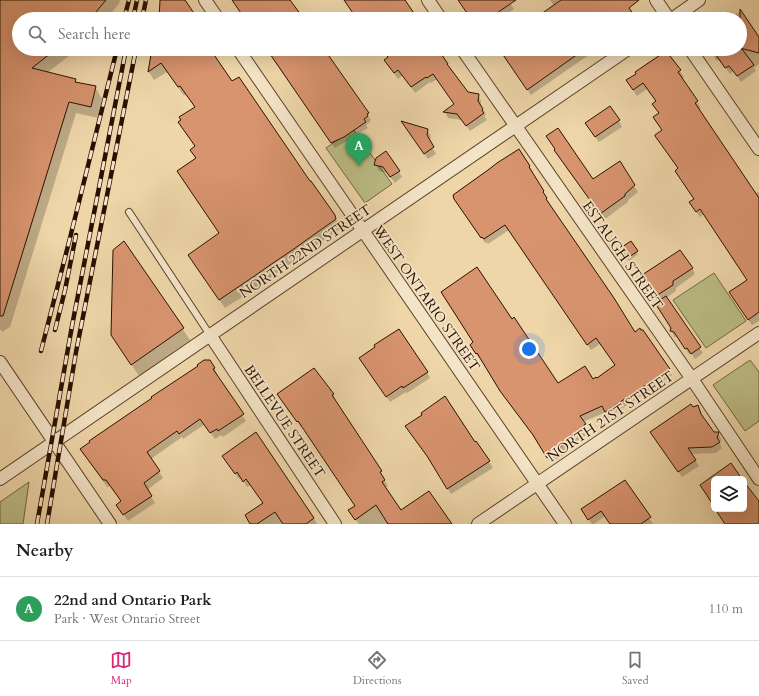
<!DOCTYPE html>
<html lang="en">
<head>
<meta charset="utf-8">
<style>
  :root { --surface:#fff; --page:#f6f6f6; --text:#202124; --muted:#757577; --line:#e0e0e0; --accent:#db2777 }
  body { margin:0; font-family:Cardo,serif; background:var(--page); color:var(--text) }
  .controls { position:absolute; right:12px; bottom:12px; display:grid; overflow:hidden; border-radius:6px; box-shadow:0 4px 16px #0002 }
  .controls button { width:36px; height:36px; display:grid; place-items:center; padding:0; border:0; border-bottom:1px solid var(--line); background:var(--surface); color:var(--text); font:20px sans-serif }
  .you { position:absolute; left:529px; top:349px; width:14px; height:14px; margin:-10px; border:3px solid #fff; border-radius:50%; background:#1a73e8; box-shadow:0 0 0 6px #1a73e833 }
  .badge { display:grid; place-items:center; width:26px; height:26px; border-radius:50%; background:var(--accent); color:#fff; font-size:13px; font-weight:700 }
  .pin { position:absolute; translate:-50% -33px; filter:drop-shadow(0 1px 2px #0008) }
  .pin::after { content:''; position:absolute; top:21px; width:14px; height:12px; background:inherit; clip-path:polygon(0 0,100% 0,50% 100%) }
  .list { margin:0; padding:0; list-style:none }
  h2 { display:flex; justify-content:space-between; align-items:center; height:52px; margin:0; padding:0 16px; font-size:17px }
  h2 small { font-size:13px; font-weight:400; color:var(--muted) }
  .list li { display:grid; grid-template-columns:26px 1fr auto; gap:12px; align-items:center; box-sizing:border-box; height:64px; padding:0 16px; border-top:1px solid var(--line) }
  .list b { display:block; font-size:15px; white-space:nowrap }
  .list p { margin:0; font-size:13px; white-space:nowrap; color:var(--muted) }
  .list em { font-size:13px; font-style:normal; color:var(--muted) }
  .icon { flex:none; width:22px; height:22px; fill:none; stroke:currentColor; stroke-width:2; stroke-linecap:round; stroke-linejoin:round }
  .map { position:relative; flex:none; width:759px; height:524px; overflow:hidden }
  .search { position:absolute; background:var(--surface); box-shadow:0 4px 16px #0002; left:12px; right:12px; top:12px; height:44px; display:flex; align-items:center; gap:10px; box-sizing:border-box; padding:0 14px; border-radius:22px; color:var(--muted); font-size:15px }
  .sheet { height:116px; background:var(--surface) }
  nav { display:flex; justify-content:space-around; align-items:center; box-sizing:border-box; height:56px; border-top:1px solid var(--line); background:var(--surface); font-size:11px; color:var(--muted) }
  nav a { display:grid; justify-items:center; gap:2px }
  nav .on { color:var(--accent) }
  .map>svg:first-child { display:block }
</style>
</head>
<body>
<div class="map">
<svg width="759" height="524" viewBox="0 0 759 524">
  <rect width="100%" height="100%" fill="#eed6a9"/>
  <filter id="stains"><feTurbulence type="fractalNoise" baseFrequency=".005" numOctaves="4"/><feColorMatrix values="0 0 0 0 .2 0 0 0 0 .09 0 0 0 0 .02 0 0 0 .5 -.17"/></filter>
  <radialGradient id="worn" r=".72"><stop offset=".6" stop-color="#630" stop-opacity="0"/><stop offset="1" stop-color="#630" stop-opacity=".3"/></radialGradient>
  <path fill="#bcbd85" stroke="#746642" d="M353,129L392,184L365,203L326,148Z
    M714,273L746,321L706,348L673,300Z
    M750,360L759,372V421L745,431L713,385Z
    M29,482L23,524H0V502Z"/>
  <path fill="#0003" d="M0,0H120L119,4L106,19H19V49H78L47,73L75,80L77,84L95,87L102,99L98,118L76,113L10,327L2,332L0,329Z
    M458,0H508L514,9L500,19H471Z
    M550,0H624L636,19H535L554,6Z
    M741,11L759,38V64L754,68L756,71L741,82L733,71L730,74L721,61L716,60L713,54L714,49H740V19H730Z
    M154,49H209L232,83L334,216L341,228L296,260L278,272L259,286L225,308L189,255L220,234L183,180L196,159L191,150L196,147L179,122L195,108L186,94L184,96L167,72L154,80L149,72Z
    M266,49H323L371,120L370,121V122L366,125L368,128L335,148Z
    M384,49H437L467,93L478,95L481,101V107L486,115L484,116L487,120L470,131L462,120L448,118L445,112L455,105L437,79L431,83L430,82L415,93L403,75L398,79L389,66V58Z
    M500,49H609L596,56L593,52L531,95Z
    M666,52L684,77L682,79L701,108L698,110L755,194L758,192L759,193V321L752,325L734,299L748,280L704,214L700,217L694,209L695,199L678,169L660,143L662,130L656,102L647,89L637,96L631,87Z
    M619,121L622,127L599,142L590,129Z
    M406,127L427,130L431,136L429,142L436,154L428,159Z
    M555,150L593,181L619,163L638,192L628,200V202L605,219Z
    M377,158L399,172L402,177L395,183L387,173L379,171L376,165Z
    M529,166L533,172L532,173L550,205L635,333L669,369L672,375L609,417L606,412L583,422L588,430L586,432L588,434L575,442L574,445L562,453L563,455L551,463L537,441L481,359H480L475,352L511,320L558,384L596,380L616,366L600,344L591,350L509,230L488,244L486,242L485,243L457,201Z
    M630,242L638,254L629,261L622,252Z
    M124,243L190,340L139,376L112,335Z
    M692,268L695,274L676,288V291L666,298L703,353L695,359L691,353L689,354L678,337H674L660,301L647,282Z
    M364,364L427,372L430,378L407,393L406,392L390,402Z
    M214,368L218,375L216,376L246,421L223,437L221,435L215,439L205,424L183,439L182,437L151,459L163,478L147,490L155,503L128,521L121,511L122,502L111,486L107,487L85,455L153,398Z
    M333,394L336,400L335,401L384,478H383L388,486L385,488L401,512L451,524H359L353,516L356,507L302,427H301L282,400Z
    M698,406L704,419L713,433H718L721,439L720,444L722,448L716,453L691,454L699,466L682,477L655,438L693,408Z
    M410,432L476,442L493,468L451,494L431,462Z
    M256,433L314,518L317,524H251L264,503L251,485L247,487L241,477L239,479L226,462Z
    M625,481L653,524H611L605,516L594,524H592L586,515Z"/>
  <path fill="#d8946f" stroke="#2b1000" d="M0,0H106L90,19H19V49H56L32,68L76,79L75,82L96,86L91,107L69,102L3,316H0Z
    M160,0H185L198,19H159Z
    M232,0H290L304,19H245Z
    M344,0H405L418,19H357Z
    M458,0H516L488,19H471Z
    M561,0H639L629,8L637,19H534Z
    M740,9L759,37V53L740,48Z
    M152,49H210L232,81L239,77L310,181H311L335,215L336,219L291,251L273,263L253,277L219,300L188,255L219,233L177,171L196,158L190,150L195,146L178,122L181,120L179,117L195,107L180,86L178,87L161,63L148,72Z
    M278,49H324L369,113L367,114L368,116L364,119L366,122L344,137L331,143L270,54Z
    M382,49H438L448,64H447L468,92L479,94L478,101L483,109L482,110L484,113L466,126L457,114L443,112L454,104L433,74L427,78L426,77L411,87L398,70L394,73L384,60L388,57Z
    M499,49H585L527,90Z
    M712,49H742L754,65L737,76L729,66L725,68Z
    M666,51L681,70L678,72L698,101L695,103L759,198V312L748,320L729,292L747,280L700,209L696,212L689,202L694,199L675,171L678,168L655,136V135L662,130L653,117L659,113L652,104L656,101L643,83L633,90L626,80L636,74L635,72Z
    M610,106L620,120L595,137L585,123Z
    M401,121L428,129L427,135L434,147L424,154Z
    M558,128L593,179L620,161L635,185L625,194V196L600,214L554,150L555,149L546,136Z
    M519,149L530,166L529,167L544,191L543,192L547,198L546,199L614,298L635,332L640,328L641,330H643L670,369L605,412L602,406L580,416L586,424L584,425L585,427L572,436L571,438L560,447L561,448L547,458L533,435L500,391L477,353L476,354L470,345L473,342L441,292L477,267L512,319L514,317L558,383L585,366L593,379L596,377L597,378L615,365L596,338L587,345L505,225L484,239L482,237L481,238L454,199L453,195L488,170L497,163Z
    M386,151L400,171L390,177L383,167L374,165L376,158Z
    M124,241L184,328L131,365L111,335L113,250Z
    M631,241L638,251L626,259L619,249Z
    M680,250L693,268L673,281V285L656,296L642,275Z
    M666,296L701,347L691,354L687,348L685,349L674,332L670,331L671,328L655,303Z
    M399,329L428,372L403,388L402,386L386,397L359,358L375,347L374,345Z
    M204,360H210L215,368L213,369L244,414L218,431L217,429L210,433L200,419L179,434L177,431L147,452L160,471L144,483L152,496L123,515L116,505L121,501L106,480H103L80,449L90,442L89,441L152,398L151,397L198,366L197,365Z
    M314,368L334,394L332,395L382,471L380,472L385,480L382,482L401,510L429,491L452,524H388L376,505L355,520L348,510L355,506L298,421L297,422L277,394Z
    M445,396L475,442L476,441L490,461L447,489L427,456L405,426L422,415L421,413Z
    M691,404L693,407L698,405L701,414L714,432H719L717,438L720,442L712,447L688,448L696,460L678,472L650,432Z
    M256,432L314,518L306,524H283L275,512L257,524H250L245,515L263,503L246,479L243,482L237,472L235,474L222,456Z
    M731,463L742,479H714V506L700,485Z
    M625,480L651,517L641,524H610L601,511L588,520L581,509Z
    M744,482L759,501V524H725L715,509H744Z"/>
  <g fill="none" stroke-linecap="round" stroke-linejoin="round">
    <defs>
      <path id="lane" d="M129,212L210,335"/>
      <path id="street" d="M205,0L218,19
        M428,0L441,19
        M656,0L669,19
        M672,19L699,0
        M238,49L565,524
        M462,49L692,379L759,479
        M690,49L759,149
        M210,335L335,524
        M0,362L110,524
        M0,479L628,49
        M478,524L759,333"/>
    </defs>
    <use href="#lane" stroke="#5c422a" stroke-width="8"/>
    <use href="#street" stroke="#5c422a" stroke-width="14"/>
    <use href="#lane" stroke="#f4e4c7" stroke-width="6"/>
    <use href="#street" stroke="#f4e4c7" stroke-width="12"/>
    <defs>
      <path id="rail" d="M124,19L129,0
        M133,19L137,0
        M142,19L146,0
        M55,330L65,290L76,235
        M41,351L70,238L117,49
        M37,524L72,326L126,49
        M47,524L76,352L136,49"/>
    </defs>
    <use href="#rail" stroke="#2b1000" stroke-width="4.5"/>
    <use href="#rail" stroke="#f4e4c7" stroke-width="3" stroke-dasharray="9" stroke-linecap="butt"/>
  </g>
  <g text-anchor="middle" stroke-width="3.5" stroke-linejoin="round" paint-order="stroke">
    <g font-size="14" fill="#2b1000" stroke="#f4e4c7">
      <text transform="translate(305 251) rotate(-34)" y="5">NORTH 22ND STREET</text>
      <text transform="translate(623 255) rotate(55)" y="5">ESTAUGH STREET</text>
      <text transform="translate(427 298) rotate(55)" y="5">WEST ONTARIO STREET</text>
      <text transform="translate(610 416) rotate(-34)" y="5">NORTH 21ST STREET</text>
      <text transform="translate(285 421) rotate(56)" y="5">BELLEVUE STREET</text>
    </g>
  </g>
  <rect width="100%" height="100%" filter="url(#stains)"/>
  <rect width="100%" height="100%" fill="url(#worn)"/>
</svg>
<div class="controls">
<button><svg class="icon" aria-label="layers" viewBox="0 0 24 24"><path d="M12 4l9 5-9 5-9-5zM3 14l9 5 9-5"/></svg></button>
</div>
<div class="you"></div>
<div class="pin badge" style="left:359px;top:166px;background:#2e9e5b">A</div>
<div class="search"><svg class="icon" aria-label="search" viewBox="0 0 24 24"><circle cx="10" cy="10" r="6"/><path d="M15 15l6 6"/></svg>Search here</div>
</div>
<section class="sheet">
<h2>Nearby<small></small></h2>
<ul class="list">
<li><span class="badge" style="background:#2e9e5b">A</span><div><b>22nd and Ontario Park</b><p>Park · West Ontario Street</p></div><em>110 m</em></li>
</ul>
</section>
<nav>
<a class="on"><svg class="icon" aria-label="map" viewBox="0 0 24 24"><path d="M3 6l6-2 6 2 6-2v14l-6 2-6-2-6 2zM9 4v14M15 6v14"/></svg>Map</a>
<a><svg class="icon" aria-label="directions" viewBox="0 0 24 24"><path d="M12 3l9 9-9 9-9-9zM9 14v-3h6M13 9l2 2-2 2"/></svg>Directions</a>
<a><svg class="icon" aria-label="saved" viewBox="0 0 24 24"><path d="M7 4h10v16l-5-4-5 4z"/></svg>Saved</a>
</nav>
</body>
</html>
